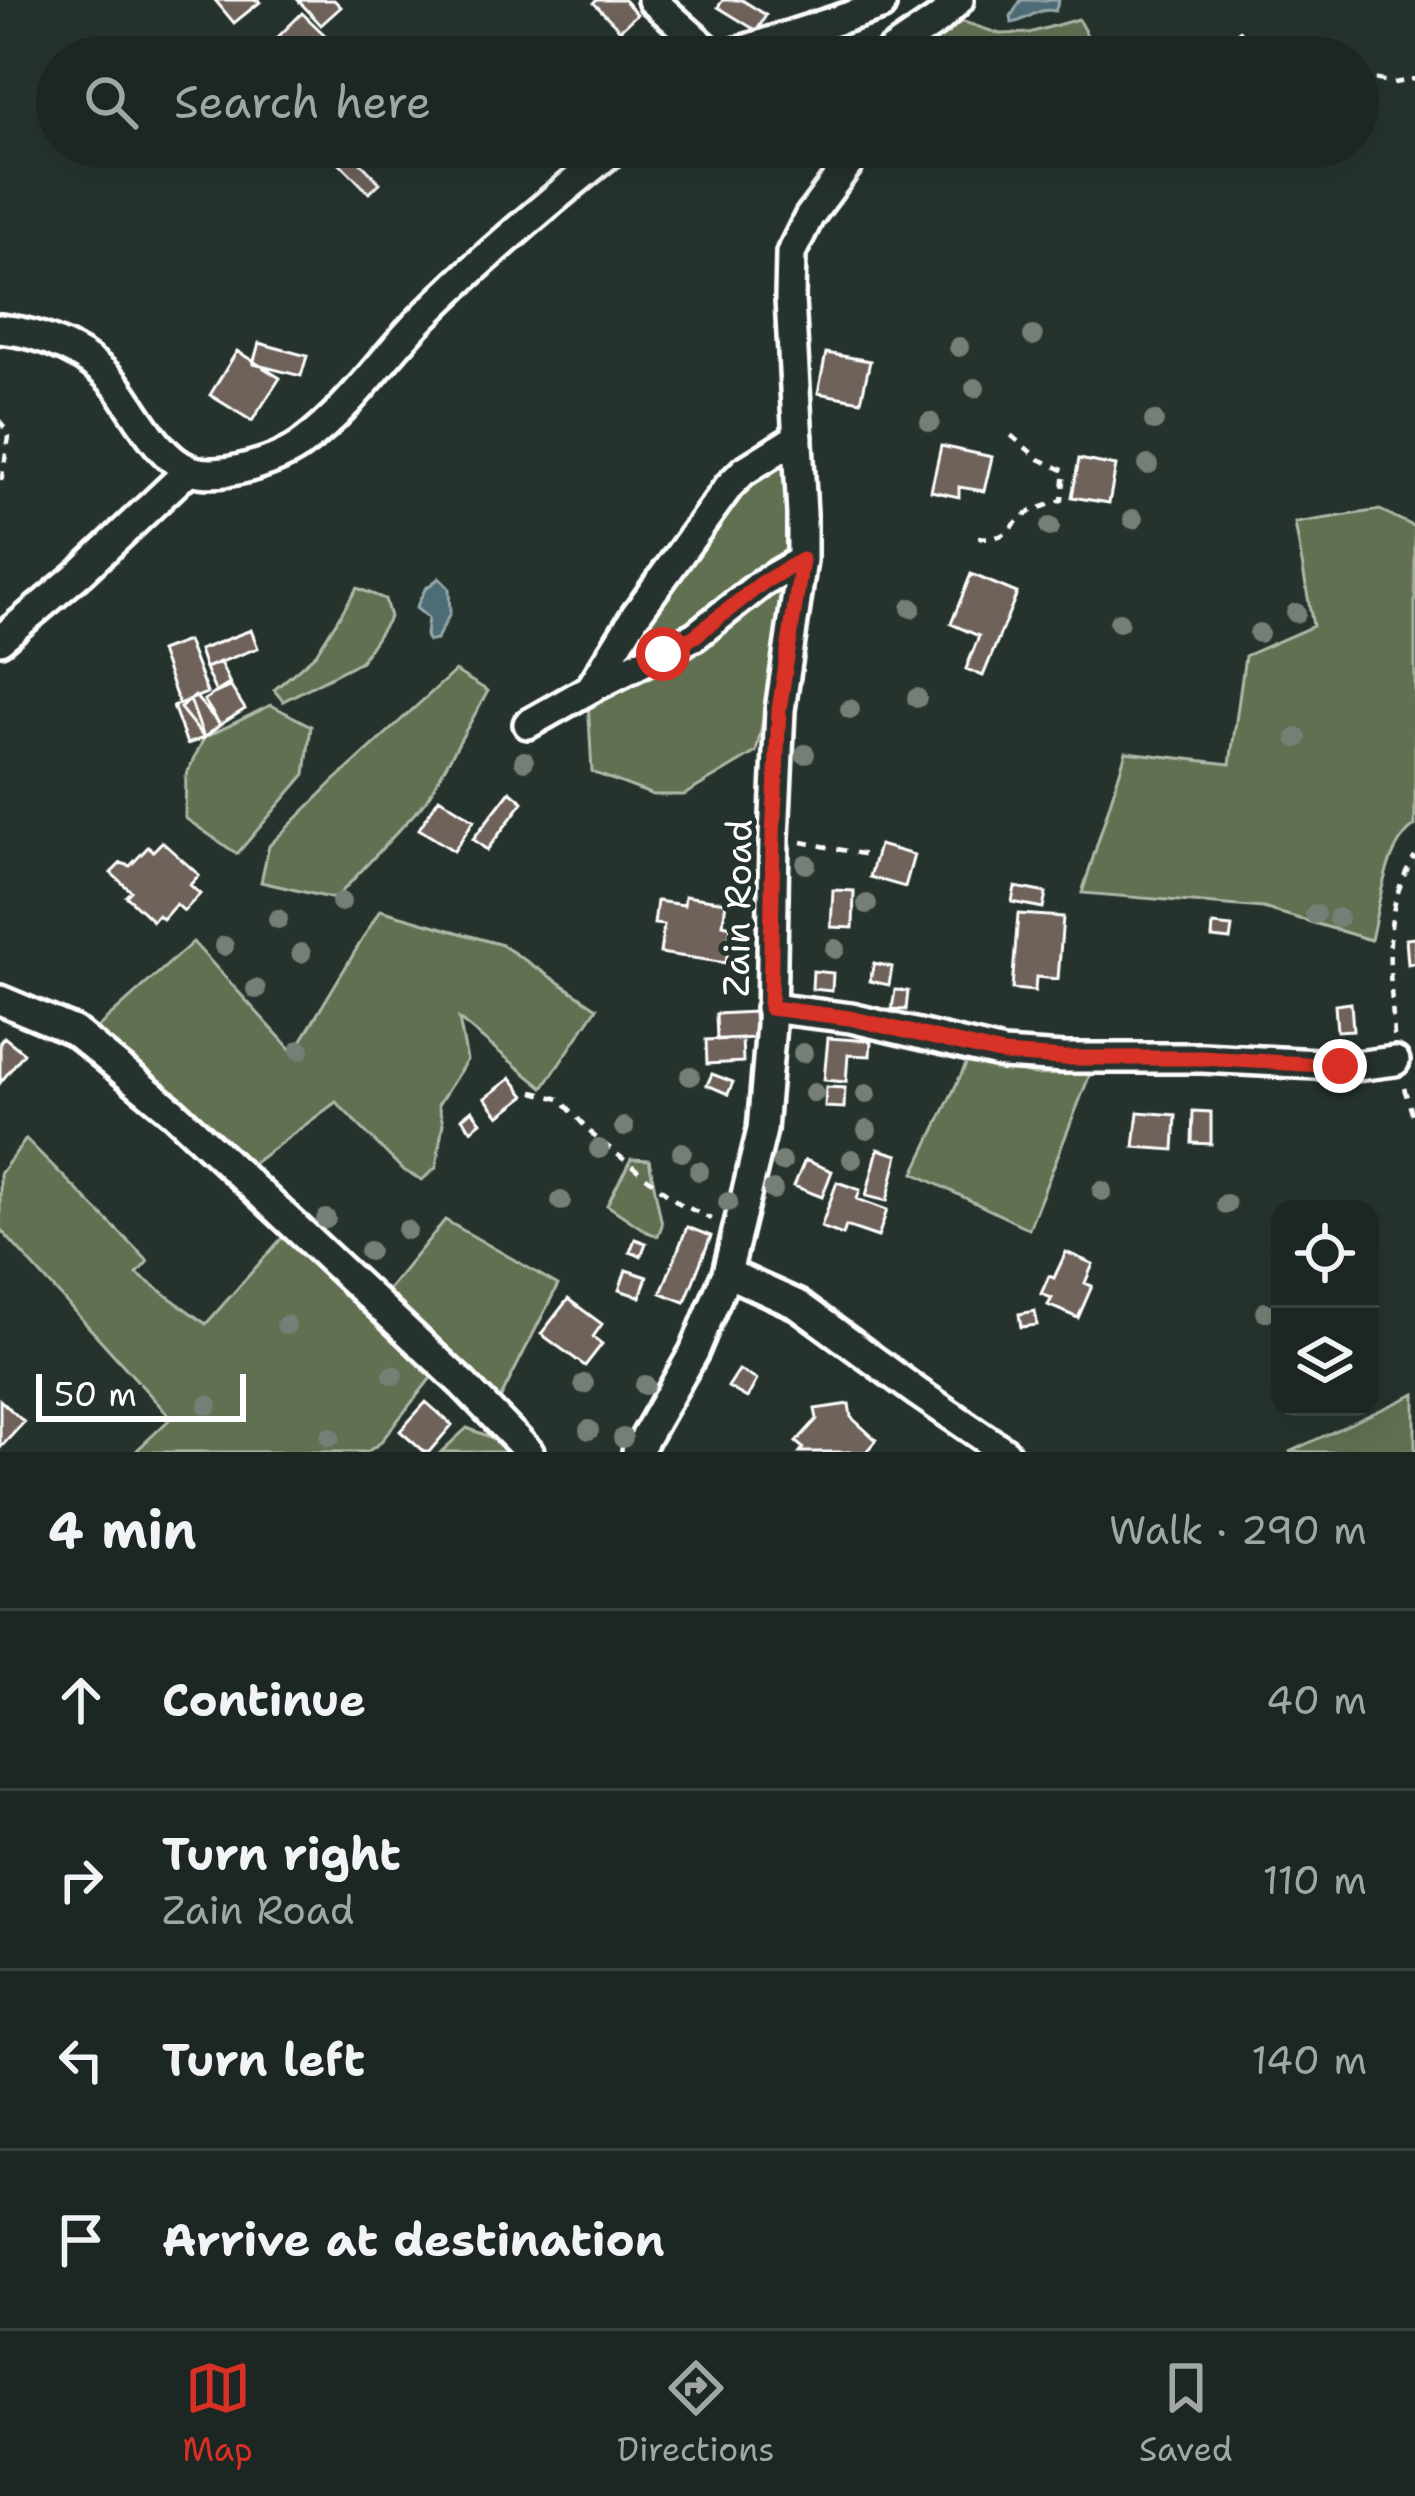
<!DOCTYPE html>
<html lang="en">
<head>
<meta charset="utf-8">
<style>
  :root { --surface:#1c2622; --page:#252e2a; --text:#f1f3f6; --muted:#a0a5a5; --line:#3a4340; --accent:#d93025 }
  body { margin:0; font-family:"Shantell Sans",sans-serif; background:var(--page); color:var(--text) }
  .controls { position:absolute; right:36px; bottom:36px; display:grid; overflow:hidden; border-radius:24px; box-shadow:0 12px 48px #0002 }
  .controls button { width:108px; height:108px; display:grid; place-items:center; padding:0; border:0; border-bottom:3px solid var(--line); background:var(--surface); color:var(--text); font:60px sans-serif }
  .scale { position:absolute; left:36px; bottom:30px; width:210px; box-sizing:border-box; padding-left:12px; border:6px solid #fff; border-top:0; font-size:33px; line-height:42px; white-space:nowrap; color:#fff; -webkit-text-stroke:9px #26332d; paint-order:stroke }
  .stop { position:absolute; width:36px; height:36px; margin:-27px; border:9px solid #d93025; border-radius:50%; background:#fff }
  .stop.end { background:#d93025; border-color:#fff; box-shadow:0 3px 12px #0008 }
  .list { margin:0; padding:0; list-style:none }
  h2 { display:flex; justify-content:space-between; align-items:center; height:156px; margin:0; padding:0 48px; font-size:51px }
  h2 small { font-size:39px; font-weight:400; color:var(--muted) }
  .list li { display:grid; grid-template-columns:78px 1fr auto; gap:36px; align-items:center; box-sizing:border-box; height:180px; padding:0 48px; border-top:3px solid var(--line) }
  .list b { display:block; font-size:45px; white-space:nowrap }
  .list p { margin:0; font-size:39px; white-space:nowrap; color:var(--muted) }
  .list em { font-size:39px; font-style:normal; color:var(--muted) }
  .icon { flex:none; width:66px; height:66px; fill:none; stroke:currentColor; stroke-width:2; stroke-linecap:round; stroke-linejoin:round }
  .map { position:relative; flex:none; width:1415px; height:1452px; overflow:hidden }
  .search { position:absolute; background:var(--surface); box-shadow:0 12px 48px #0002; left:36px; right:36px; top:36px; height:132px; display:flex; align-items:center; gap:30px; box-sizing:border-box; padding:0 42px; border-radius:66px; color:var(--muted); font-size:45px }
  .sheet { height:876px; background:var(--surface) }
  nav { display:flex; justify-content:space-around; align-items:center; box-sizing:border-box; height:168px; border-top:3px solid var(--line); background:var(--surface); font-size:33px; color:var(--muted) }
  nav a { display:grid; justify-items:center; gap:6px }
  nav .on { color:var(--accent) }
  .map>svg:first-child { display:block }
</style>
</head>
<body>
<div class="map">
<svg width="1415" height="1452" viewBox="0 0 1415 1452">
  <rect width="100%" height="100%" fill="#26332d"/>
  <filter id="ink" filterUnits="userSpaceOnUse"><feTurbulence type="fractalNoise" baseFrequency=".00833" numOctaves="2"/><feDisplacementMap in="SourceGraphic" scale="24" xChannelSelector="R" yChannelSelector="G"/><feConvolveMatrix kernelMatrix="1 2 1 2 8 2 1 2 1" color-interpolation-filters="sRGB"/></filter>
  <g filter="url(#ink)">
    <path fill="#606f51" stroke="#b0b7a8" stroke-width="3" d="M1078,19L1099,57H904L926,30L964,22L1000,34L1029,33Z
      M779,465L800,469L792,591L756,752L684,795H653L592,772L588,700L633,677L636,616L717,508Z
      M1380,510L1415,527V826C1385,845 1379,907 1371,940L1263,908L1082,893L1126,752L1230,764L1245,656L1313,626L1295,523Z
      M357,588L385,599L390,617L361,661L283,701L274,690L316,654Z
      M455,671L488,691L426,801L335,899L261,882L269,846L333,782Z
      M271,705L311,726L305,774L237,854L185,818L186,775L204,738Z
      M380,910L502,945L597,1008L543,1088L459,1019L467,1060L438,1105L443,1123L436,1168L422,1180L403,1170L336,1102L243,1171L88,1036L193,942L294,1053Z
      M969,1058L1035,1075L1090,1074L1029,1229L914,1173Z
      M26,1139L148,1261L137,1274L206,1324L288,1231L342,1279L393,1339L434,1374L380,1443L367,1452H135L171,1418L0,1229V1174Z
      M631,1159L649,1160L662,1225L658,1236L647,1232L607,1205Z
      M445,1220L558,1285L499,1401L383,1296Z
      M1415,1394V1452H1289Z
      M467,1428L506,1443L504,1452H441Z"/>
    <path fill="#4d6c74" stroke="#94a7ac" stroke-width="3" d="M1021,0H1058L1059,1L1055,11C1036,7 1030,20 1012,23L1011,16Z
      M439,578L449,588L450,614L436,640L428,641L426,635L428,618L416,608L425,589Z"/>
    <path fill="#6e625a" stroke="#fff" stroke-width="3" d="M215,0H259L260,2L234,23Z
      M298,0H334L341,7L321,25Z
      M597,0H624L637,14L620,30L594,3Z
      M723,0H742L766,15L757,31L718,7Z
      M302,13L330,40L313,57H293L275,40Z
      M627,44L629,57H595L594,49Z
      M324,147H345L380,183L369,193Z
      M259,343L307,356L301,376L253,364Z
      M237,351L280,378L252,421L210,395Z
      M826,353L870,361L861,401L818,393Z
      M941,446L992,457L984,491L959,487V497L931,491Z
      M1079,459L1116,466L1109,503L1072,497Z
      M971,574L1017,593L983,676L966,669L979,636L951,624Z
      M251,630L258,648L205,668L199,650Z
      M187,641L207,693L179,704L160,651Z
      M220,662L231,686L216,693L205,668Z
      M229,684L245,709L220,725L204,700Z
      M195,696L220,725L204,738L180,708Z
      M190,700L204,738L187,744L173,706Z
      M510,791L523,802L487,850L473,839Z
      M439,798L474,820L454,851L419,829Z
      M162,842L199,875L190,885L200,894L184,911L176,904L163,919L158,915L153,921L126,896L131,891L111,873L121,863L130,866L148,847L153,851Z
      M879,845L914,855L905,887L870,877Z
      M1015,887L1046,893L1043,908L1012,902Z
      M833,890L854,891L853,928L831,927Z
      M685,896L726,902L723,924L731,926L726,963L660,953L664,925L654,924L657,901L684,905Z
      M1018,914L1063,917L1058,979L1036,977L1035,991L1012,989Z
      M1213,925L1232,927L1230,940L1212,938Z
      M1415,938V963L1408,964L1406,939Z
      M874,963L892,967L889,985L870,981Z
      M813,971L833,973L832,991L812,989Z
      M895,990L908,991L906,1010L892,1009Z
      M1351,1003L1353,1030L1337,1031L1335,1005Z
      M754,1012L755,1038L717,1040L716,1014Z
      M4,1037L24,1053L0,1083V1042Z
      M742,1038L743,1062L707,1064L706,1040Z
      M828,1038L871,1041L870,1056L848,1055L846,1082L824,1080Z
      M712,1074L733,1082L728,1094L707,1085Z
      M511,1078L525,1096L499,1116L485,1098Z
      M826,1087L845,1088L844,1108L825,1107Z
      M472,1110L481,1122L471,1130L462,1118Z
      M1193,1111L1211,1112V1144L1192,1143Z
      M1138,1112L1176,1115L1174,1150L1134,1147Z
      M878,1149L898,1155L887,1201L866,1196Z
      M805,1160L832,1171L822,1197L794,1186Z
      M837,1182L860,1190L857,1199L887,1210L878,1237L846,1226L843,1235L821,1227Z
      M687,1227L711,1236L685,1302L661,1293Z
      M635,1239L646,1243L641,1256L630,1252Z
      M1066,1252L1093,1264L1085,1283L1092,1286L1078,1318L1048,1305L1052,1298L1041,1294L1049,1276L1054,1278Z
      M626,1270L647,1277L640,1297L619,1290Z
      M568,1299L602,1324L593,1337L602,1344L585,1366L541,1334Z
      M1035,1311L1037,1325L1021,1327L1019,1314Z
      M739,1370L757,1380L747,1398L728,1387Z
      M0,1400L24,1422L0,1448Z
      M426,1402L452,1425L429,1452H424L400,1431Z
      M849,1404L851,1417L876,1440L866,1452H800L803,1448L796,1442L817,1419L815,1409Z"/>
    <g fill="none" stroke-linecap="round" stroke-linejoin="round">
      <defs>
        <path id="minor" d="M652,0L716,57
          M889,53L939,19L959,0
          M722,57L881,6
          M0,329C43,333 92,353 119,389C137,414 160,459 191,470C221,480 280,461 304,442C351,407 383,357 424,316C484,256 550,201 617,147
          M0,640L80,573L189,470
          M590,689L635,616L729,486L744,471L798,437
          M528,724L590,689L695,636L762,583L802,560
          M0,1000L74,1031L173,1112L463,1384L529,1452
          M770,1008L851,1018L1003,1054L1064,1058H1202L1356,1066L1395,1061
          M727,1273L798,1305L917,1392L1005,1452
          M637,1452L694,1352L727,1273L762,1130L771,1025L774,837L780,710L802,560V514L790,299L791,253L809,217L861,147"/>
      </defs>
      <use href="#minor" stroke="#fff" stroke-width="36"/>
      <path stroke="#fff" stroke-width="4.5" stroke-dasharray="9 9" stroke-linecap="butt" d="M1238,30L1260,57
        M1358,76L1394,83L1415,79
        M0,420L9,437L0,488
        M978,537C1011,542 1008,523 1032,511C1041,507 1052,504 1062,500L1065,471L1039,459L1007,432
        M802,842L867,855
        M1394,1036C1391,972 1379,912 1415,856
        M1404,1088L1415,1122
        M533,1092L560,1099L593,1135L679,1203L711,1219"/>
      <use href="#minor" stroke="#26332d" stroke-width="27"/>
    </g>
    <g fill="#767f76">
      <circle cx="1033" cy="336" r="10"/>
      <circle cx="959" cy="347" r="10"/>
      <circle cx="975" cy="388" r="10"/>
      <circle cx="1154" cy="421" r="10"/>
      <circle cx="930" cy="422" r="10"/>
      <circle cx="1148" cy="465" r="10"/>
      <circle cx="1133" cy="519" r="10"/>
      <circle cx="1050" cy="527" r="10"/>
      <circle cx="911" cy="608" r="10"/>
      <circle cx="1296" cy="613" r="10"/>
      <circle cx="1119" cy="622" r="10"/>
      <circle cx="1259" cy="633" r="10"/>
      <circle cx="917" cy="698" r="10"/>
      <circle cx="850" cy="709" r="10"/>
      <circle cx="1297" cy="738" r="10"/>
      <circle cx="805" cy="754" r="10"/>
      <circle cx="524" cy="761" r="10"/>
      <circle cx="806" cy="864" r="10"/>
      <circle cx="341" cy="902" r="10"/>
      <circle cx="867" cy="904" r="10"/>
      <circle cx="1315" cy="914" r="10"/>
      <circle cx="1338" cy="918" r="10"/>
      <circle cx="278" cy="919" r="10"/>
      <circle cx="224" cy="946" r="10"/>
      <circle cx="835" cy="949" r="10"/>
      <circle cx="301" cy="953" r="10"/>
      <circle cx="256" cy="989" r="10"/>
      <circle cx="300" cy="1050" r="10"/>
      <circle cx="803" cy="1053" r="10"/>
      <circle cx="690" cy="1076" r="10"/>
      <circle cx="814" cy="1093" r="10"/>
      <circle cx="866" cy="1094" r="10"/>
      <circle cx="624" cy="1127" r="10"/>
      <circle cx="867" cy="1130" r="10"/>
      <circle cx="599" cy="1149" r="10"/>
      <circle cx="682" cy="1152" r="10"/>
      <circle cx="852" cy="1159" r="10"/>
      <circle cx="782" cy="1162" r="10"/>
      <circle cx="699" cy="1171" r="10"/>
      <circle cx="773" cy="1190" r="10"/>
      <circle cx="1102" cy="1191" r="10"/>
      <circle cx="561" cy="1201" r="10"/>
      <circle cx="728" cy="1202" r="10"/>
      <circle cx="1226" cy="1204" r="10"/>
      <circle cx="326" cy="1219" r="10"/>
      <circle cx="407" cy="1230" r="10"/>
      <circle cx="369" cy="1251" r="10"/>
      <circle cx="1265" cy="1312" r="10"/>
      <circle cx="286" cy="1325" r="10"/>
      <circle cx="393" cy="1375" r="10"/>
      <circle cx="584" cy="1384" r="10"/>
      <circle cx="645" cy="1385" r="10"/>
      <circle cx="208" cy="1405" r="10"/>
      <circle cx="589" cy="1430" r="10"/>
      <circle cx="330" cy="1437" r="10"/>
      <circle cx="623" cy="1438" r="10"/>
    </g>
  </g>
  <g fill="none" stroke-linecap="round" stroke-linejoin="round" filter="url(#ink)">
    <path stroke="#d93025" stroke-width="15" d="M663,654L695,636L762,583L802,560L779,710L773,837L770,1008L850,1018L1003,1054L1064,1058H1202L1340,1066"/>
  </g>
  <g text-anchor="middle" stroke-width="10" stroke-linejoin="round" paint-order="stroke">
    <g font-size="36" fill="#fff" stroke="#26332d">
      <text transform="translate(737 908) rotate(-89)" y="13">Zain Road</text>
    </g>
  </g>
</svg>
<div class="controls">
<button><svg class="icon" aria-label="locate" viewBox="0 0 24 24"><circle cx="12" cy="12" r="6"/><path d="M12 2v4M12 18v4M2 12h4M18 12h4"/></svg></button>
<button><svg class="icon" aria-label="layers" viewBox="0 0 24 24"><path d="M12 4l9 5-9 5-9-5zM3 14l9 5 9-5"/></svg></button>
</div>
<div class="scale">50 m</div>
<div class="stop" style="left:663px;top:654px"></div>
<div class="stop end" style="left:1340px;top:1066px"></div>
<div class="search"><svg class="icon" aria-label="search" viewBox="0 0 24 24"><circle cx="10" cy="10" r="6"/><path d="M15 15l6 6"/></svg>Search here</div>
</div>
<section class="sheet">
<h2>4 min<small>Walk · 290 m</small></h2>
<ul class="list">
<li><svg class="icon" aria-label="ahead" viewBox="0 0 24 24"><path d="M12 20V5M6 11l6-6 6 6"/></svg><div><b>Continue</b></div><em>40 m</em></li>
<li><svg class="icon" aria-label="right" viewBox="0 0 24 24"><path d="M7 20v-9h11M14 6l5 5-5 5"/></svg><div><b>Turn right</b><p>Zain Road</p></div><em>110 m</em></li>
<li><svg class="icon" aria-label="left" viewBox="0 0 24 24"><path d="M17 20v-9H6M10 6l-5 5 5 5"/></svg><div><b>Turn left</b></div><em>140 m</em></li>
<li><svg class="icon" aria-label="arrive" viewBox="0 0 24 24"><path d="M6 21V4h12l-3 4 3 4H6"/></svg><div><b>Arrive at destination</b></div></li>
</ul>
</section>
<nav>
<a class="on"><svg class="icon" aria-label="map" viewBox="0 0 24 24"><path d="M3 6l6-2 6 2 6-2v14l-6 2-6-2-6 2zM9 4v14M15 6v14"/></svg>Map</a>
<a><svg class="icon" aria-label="directions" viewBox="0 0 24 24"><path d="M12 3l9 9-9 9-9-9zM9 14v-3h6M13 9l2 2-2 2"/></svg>Directions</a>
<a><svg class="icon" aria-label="saved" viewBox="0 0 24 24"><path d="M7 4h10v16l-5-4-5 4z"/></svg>Saved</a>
</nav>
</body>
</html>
